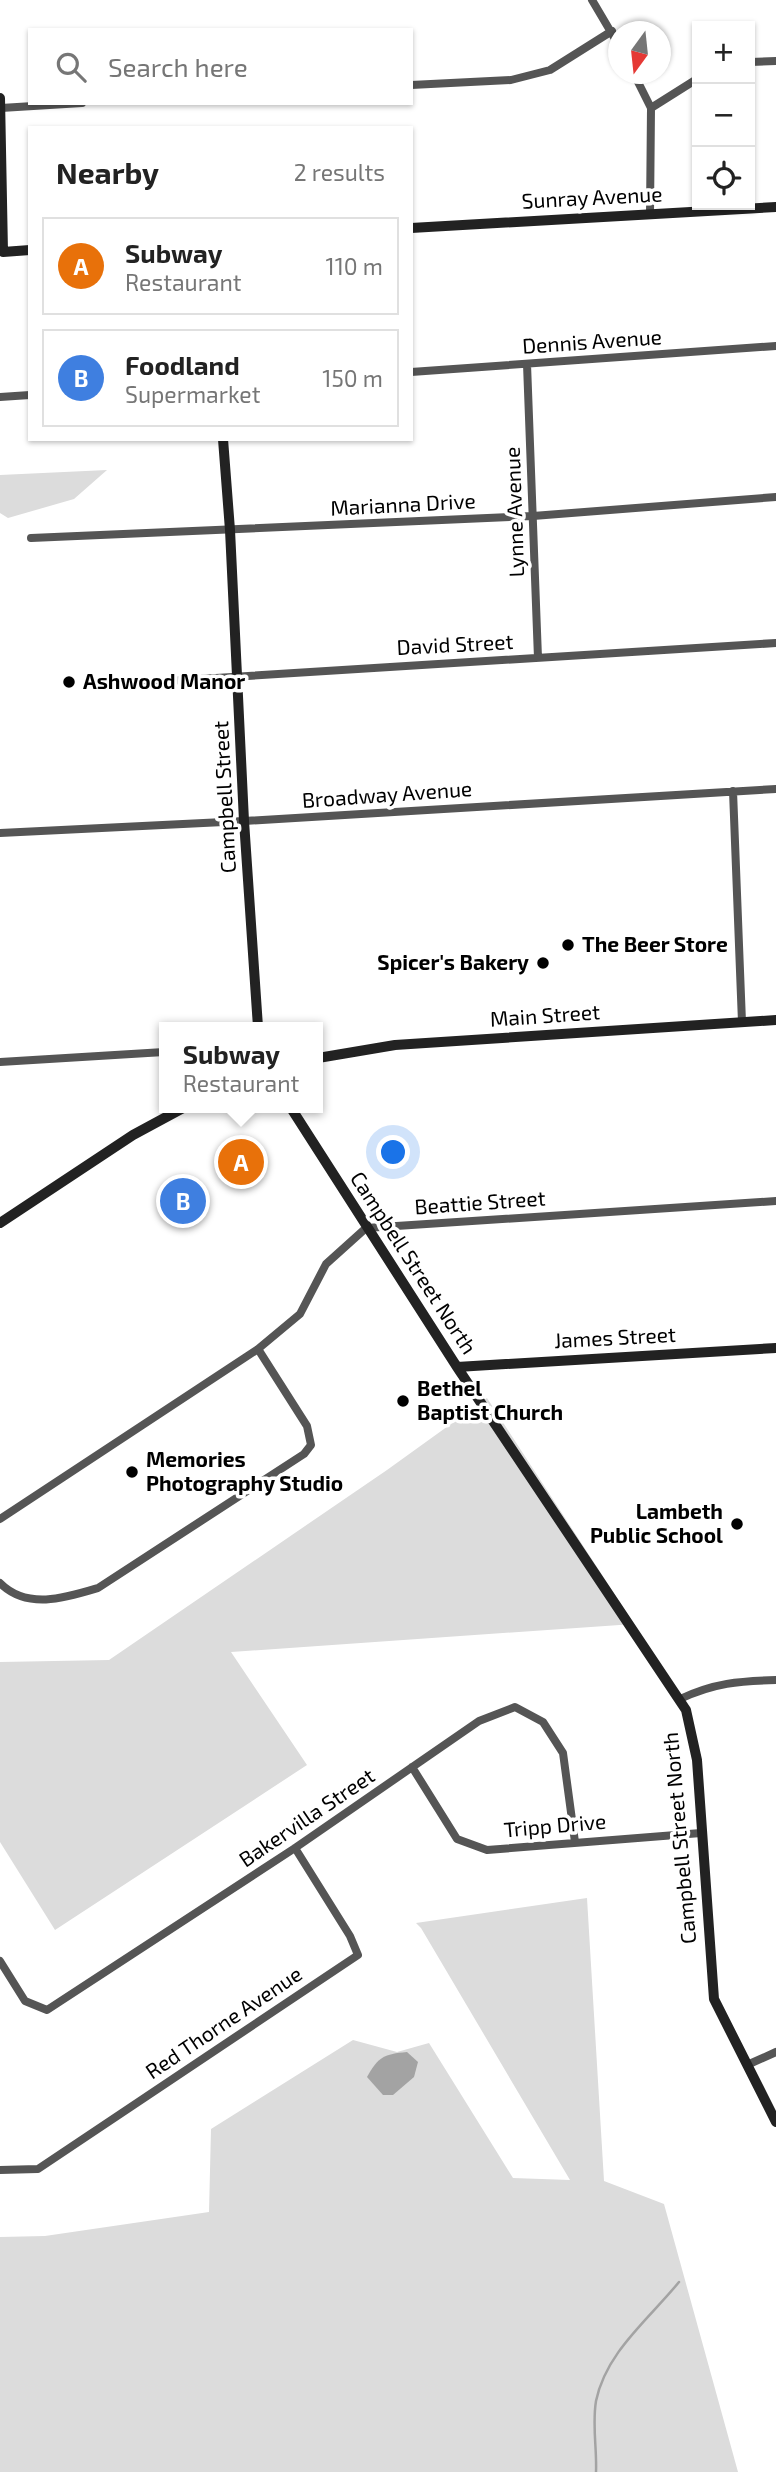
<!DOCTYPE html>
<html lang="en">
<head>
<meta charset="utf-8">
<style>
  :root { --surface:#fff; --page:#f2f2f2; --text:#222; --muted:#767676; --line:#e0e0e0; --accent:#111827 }
  body { margin:0; font-family:"Exo 2",sans-serif; background:var(--page); color:var(--text) }
  .controls { position:absolute; right:21px; top:21px; display:grid; overflow:hidden; border-radius:0px; box-shadow:0 2px 5px #0004 }
  .controls button { width:63px; height:63px; display:grid; place-items:center; padding:0; border:0; border-bottom:2px solid var(--line); background:var(--surface); color:var(--text); font:35px sans-serif }
  .compass { position:absolute; left:608px; top:21px; width:63px; height:63px; border-radius:50%; background:var(--surface); box-shadow:0 2px 5px #0004; rotate:195deg }
  .you { position:absolute; left:394px; top:1153px; width:24px; height:24px; margin:-18px; border:5px solid #fff; border-radius:50%; background:#1a73e8; box-shadow:0 0 0 10px #1a73e833 }
  .badge { display:grid; place-items:center; width:46px; height:46px; border-radius:50%; background:var(--accent); color:#fff; font-size:23px; font-weight:700 }
  .pin { position:absolute; translate:-50% -50%; border:4px solid #fff; box-shadow:0 2px 7px #0006 }
  .popup { position:absolute; left:159px; top:1022px; width:164px; height:91px; box-sizing:border-box; display:grid; place-content:center; border-radius:0px; background:var(--surface); filter:drop-shadow(0 2px 5px #0005); font-size:23px; white-space:nowrap; color:var(--muted) }
  .popup b { font-size:26px; color:var(--text) }
  .popup::after { content:''; position:absolute; left:50%; top:100%; margin-left:-14px; border:14px solid transparent; border-top-color:var(--surface) }
  .list { margin:0; padding:0; list-style:none }
  h2 { display:flex; justify-content:space-between; align-items:center; height:91px; margin:0; padding:0 28px; font-size:30px }
  h2 small { font-size:23px; font-weight:400; color:var(--muted) }
  .list li { display:grid; grid-template-columns:46px 1fr auto; gap:21px; align-items:center; box-sizing:border-box; height:98px; margin:0 14px 14px; padding:0 14px; border:2px solid var(--line); border-radius:0px }
  .list b { display:block; font-size:26px; white-space:nowrap }
  .list p { margin:0; font-size:23px; white-space:nowrap; color:var(--muted) }
  .list em { font-size:23px; font-style:normal; color:var(--muted) }
  .icon { flex:none; width:38px; height:38px; fill:none; stroke:currentColor; stroke-width:2; stroke-linecap:round; stroke-linejoin:round }
  .map { position:relative; flex:none; width:776px; height:2472px; overflow:hidden }
  .search { position:absolute; background:var(--surface); box-shadow:0 2px 5px #0004; left:28px; top:28px; width:385px; height:77px; display:flex; align-items:center; gap:18px; box-sizing:border-box; padding:0 24px; border-radius:0px; color:var(--muted); font-size:26px }
  .panel { position:absolute; background:var(--surface); box-shadow:0 2px 5px #0004; left:28px; top:126px; width:385px; height:315px; border-radius:0px }
  .map>svg:first-child { display:block }
</style>
</head>
<body>
<div class="map">
<svg width="776" height="2472" viewBox="0 0 776 2472">
  <rect width="100%" height="100%" fill="#fff"/>
  <path fill="#dcdcdc" d="M107,470L74,499L8,518L0,513V475Z
    M487,1398L634,1624L231,1652L307,1765L55,1930L0,1842V1662L109,1660L387,1470Z
    M587,1898L604,2181L664,2204L738,2472H0V2237L45,2236L209,2212L211,2129L353,2040L397,2052L429,2043L513,2178L570,2180L421,1928L416,1923Z"/>
  <path fill="#a3a3a3" d="M407,2052L418,2062L414,2077L393,2095H383L367,2077C378,2057 384,2054 407,2052Z"/>
  <g fill="none" stroke-linecap="round" stroke-linejoin="round">
    <path stroke="#a3a3a3" stroke-width="2.5" d="M596,2472C597,2448 592,2425 596,2401C606,2352 649,2319 679,2282"/>
    <path stroke="#555" stroke-width="8" d="M592,0L618,44
      M750,62L776,61
      M634,74L651,108L650,214
      M411,85L511,80L550,70L612,31
      M1,108L82,103
      M651,108L697,79
      M527,364L538,658
      M411,372L776,346
      M0,397L30,395
      M31,538L533,516L776,497
      M135,683L776,643
      M733,791L742,1022
      M0,833L244,821L776,789
      M0,1062L164,1052
      M0,1519L258,1349L300,1314L326,1264L366,1228L776,1201
      M0,1583C27,1610 65,1598 98,1588L304,1454L311,1445L307,1426L258,1349
      M680,1699C714,1683 739,1681 776,1680
      M412,1767L457,1839L487,1850L701,1833
      M0,1961L25,2001L47,2010L295,1848L479,1721L515,1707L543,1722L563,1753L575,1842
      M747,2065L776,2052
      M0,2170L38,2169L358,1955L350,1936L295,1848"/>
    <path stroke="#222" stroke-width="10" d="M0,98L3,252L30,250
      M411,228L776,207
      M223,439L230,530L244,821L258,1027
      M318,1058L395,1045L776,1020
      M291,1108L457,1367L686,1710L697,1760L714,1999L776,2122
      M0,1223L133,1135L183,1108
      M457,1367L776,1348"/>
  </g>
  <g fill="#000" stroke="#fff" stroke-width="2.5">
    <circle cx="69" cy="682" r="7"/>
    <circle cx="568" cy="945" r="7"/>
    <circle cx="543" cy="963" r="7"/>
    <circle cx="403" cy="1401" r="7"/>
    <circle cx="132" cy="1472" r="7"/>
    <circle cx="737" cy="1524" r="7"/>
  </g>
  <g text-anchor="middle" stroke-width="7" stroke-linejoin="round" paint-order="stroke">
    <g font-size="21" fill="#000" stroke="#fff">
      <text transform="translate(592 198) rotate(-3)" y="7">Sunray Avenue</text>
      <text transform="translate(592 342) rotate(-4)" y="7">Dennis Avenue</text>
      <text transform="translate(403 505) rotate(-3)" y="7">Marianna Drive</text>
      <text transform="translate(515 512) rotate(-92)" y="7">Lynne Avenue</text>
      <text transform="translate(455 645) rotate(-3)" y="7">David Street</text>
      <text transform="translate(387 795) rotate(-4)" y="7">Broadway Avenue</text>
      <text transform="translate(225 797) rotate(-93)" y="7">Campbell Street</text>
      <text transform="translate(545 1016) rotate(-4)" y="7">Main Street</text>
      <text transform="translate(480 1203) rotate(-4)" y="7">Beattie Street</text>
      <text transform="translate(413 1263) rotate(57)" y="7">Campbell Street North</text>
      <text transform="translate(615 1338) rotate(-3)" y="7">James Street</text>
      <text transform="translate(307 1818) rotate(-34)" y="7">Bakervilla Street</text>
      <text transform="translate(555 1826) rotate(-5)" y="7">Tripp Drive</text>
      <text transform="translate(680 1838) rotate(-95)" y="7">Campbell Street North</text>
      <text transform="translate(224 2023) rotate(-34)" y="7">Red Thorne Avenue</text>
    </g>
    <g font-size="21" font-weight="bold" fill="#000" stroke="#fff" text-anchor="start">
      <text x="83" y="689">Ashwood Manor</text>
      <text x="582" y="952">The Beer Store</text>
      <text x="529" y="970" text-anchor="end">Spicer's Bakery</text>
      <text x="417" y="1396">Bethel<tspan x="417" dy="24">Baptist Church</tspan></text>
      <text x="146" y="1467">Memories<tspan x="146" dy="24">Photography Studio</tspan></text>
      <text x="723" y="1519" text-anchor="end">Lambeth<tspan x="723" dy="24">Public School</tspan></text>
    </g>
  </g>
</svg>
<div class="controls">
<button>+</button>
<button>−</button>
<button><svg class="icon" aria-label="locate" viewBox="0 0 24 24"><circle cx="12" cy="12" r="6"/><path d="M12 2v4M12 18v4M2 12h4M18 12h4"/></svg></button>
</div>
<svg class="compass" viewBox="-18 -18 36 36"><path d="M0-13l5 13h-10z" fill="#e53935"/><path d="M0 13l5-13h-10z" fill="#767676"/></svg>
<div class="you"></div>
<div class="pin badge" style="left:241px;top:1162px;background:#e8710a">A</div>
<div class="popup"><b>Subway</b>Restaurant</div>
<div class="pin badge" style="left:183px;top:1201px;background:#3f7fe0">B</div>
<div class="search"><svg class="icon" aria-label="search" viewBox="0 0 24 24"><circle cx="10" cy="10" r="6"/><path d="M15 15l6 6"/></svg>Search here</div>
<section class="panel">
<h2>Nearby<small>2 results</small></h2>
<ul class="list">
<li><span class="badge" style="background:#e8710a">A</span><div><b>Subway</b><p>Restaurant</p></div><em>110 m</em></li>
<li><span class="badge" style="background:#3f7fe0">B</span><div><b>Foodland</b><p>Supermarket</p></div><em>150 m</em></li>
</ul>
</section>
</div>
</body>
</html>
